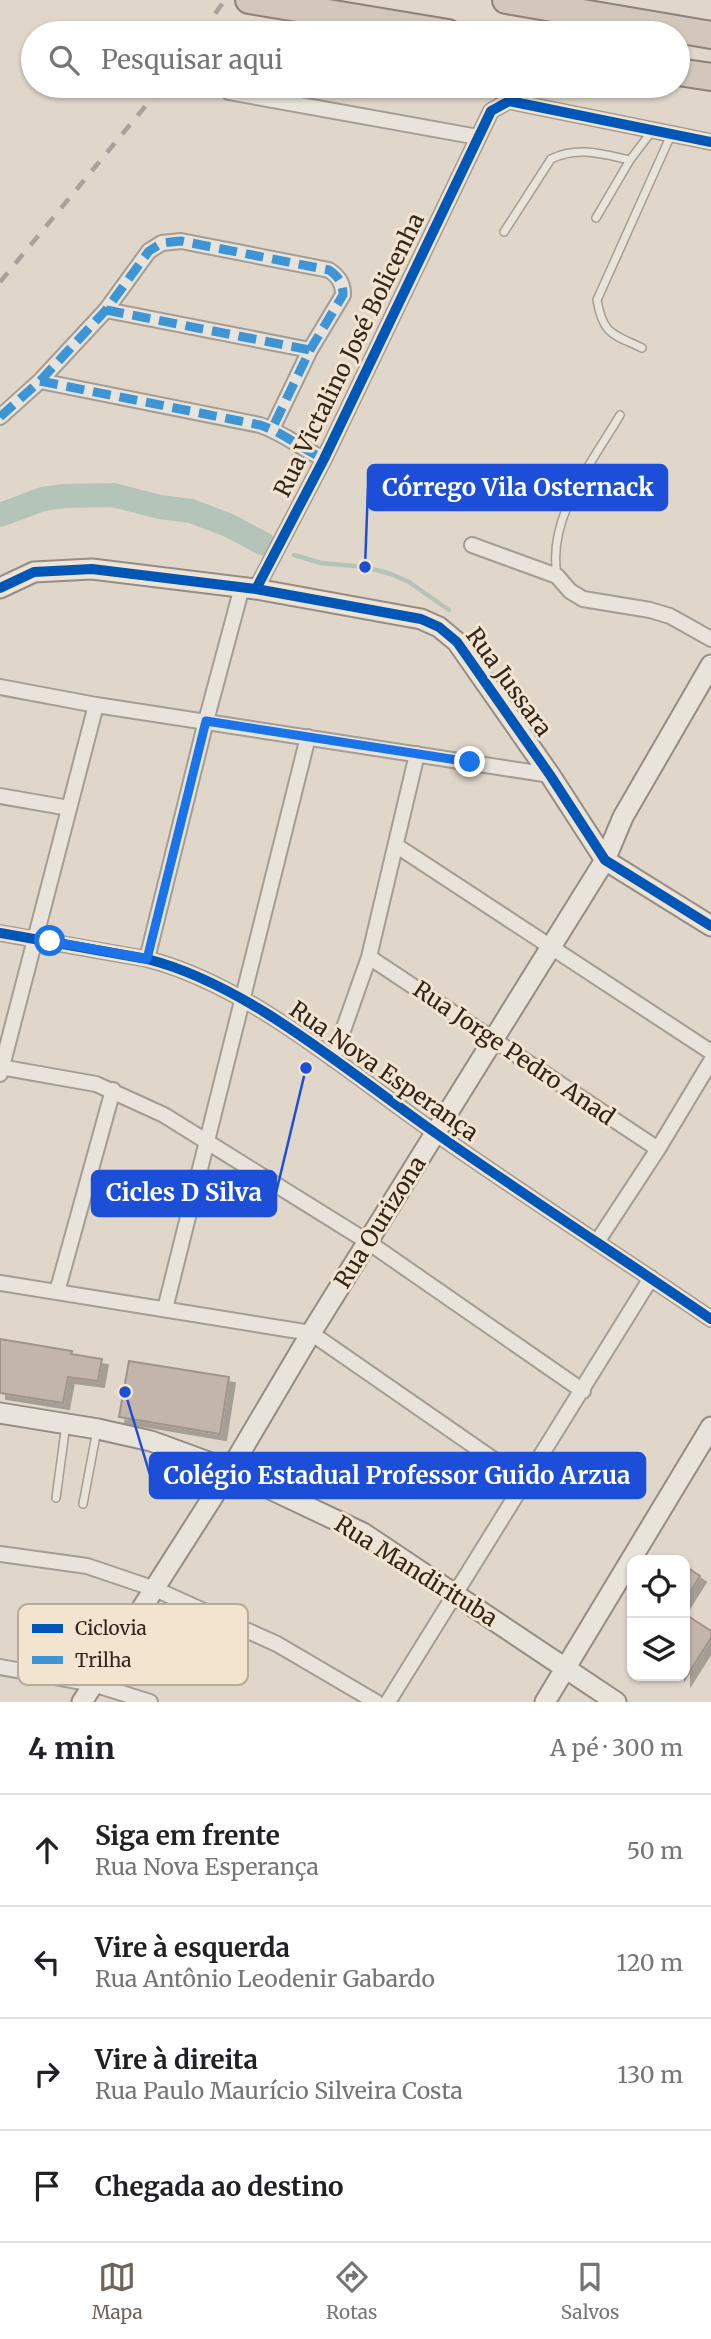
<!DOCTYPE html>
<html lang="pt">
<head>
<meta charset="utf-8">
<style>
  :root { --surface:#fff; --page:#f2f2f2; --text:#202124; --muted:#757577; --line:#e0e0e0; --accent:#6f635a }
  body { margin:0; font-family:Merriweather,serif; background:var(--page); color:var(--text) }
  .controls { position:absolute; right:21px; bottom:21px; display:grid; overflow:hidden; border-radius:14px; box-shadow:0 2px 5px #0004 }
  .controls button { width:63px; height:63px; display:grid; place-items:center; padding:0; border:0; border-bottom:2px solid var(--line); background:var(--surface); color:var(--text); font:35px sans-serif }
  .stop { position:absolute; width:21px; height:21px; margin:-16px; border:5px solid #1a73e8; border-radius:50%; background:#fff }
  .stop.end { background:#1a73e8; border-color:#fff; box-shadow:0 2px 7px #0008 }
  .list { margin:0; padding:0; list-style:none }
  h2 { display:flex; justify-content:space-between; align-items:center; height:91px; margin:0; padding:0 28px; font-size:30px }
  h2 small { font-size:23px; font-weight:400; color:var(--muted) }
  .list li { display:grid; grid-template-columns:46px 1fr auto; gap:21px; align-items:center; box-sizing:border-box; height:112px; padding:0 28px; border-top:2px solid var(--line) }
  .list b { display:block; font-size:26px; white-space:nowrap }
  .list p { margin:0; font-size:23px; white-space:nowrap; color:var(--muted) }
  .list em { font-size:23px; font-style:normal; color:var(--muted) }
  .icon { flex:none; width:38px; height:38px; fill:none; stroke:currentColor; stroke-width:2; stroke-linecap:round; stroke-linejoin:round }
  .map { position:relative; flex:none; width:711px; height:1702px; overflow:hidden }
  .search { position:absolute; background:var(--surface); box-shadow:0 2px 5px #0004; left:21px; right:21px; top:21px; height:77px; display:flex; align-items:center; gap:18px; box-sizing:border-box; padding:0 24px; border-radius:38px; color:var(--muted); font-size:26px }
  .sheet { height:539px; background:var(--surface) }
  nav { display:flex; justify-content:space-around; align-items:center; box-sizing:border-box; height:98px; border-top:2px solid var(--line); background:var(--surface); font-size:19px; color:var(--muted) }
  nav a { display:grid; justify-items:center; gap:4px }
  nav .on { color:var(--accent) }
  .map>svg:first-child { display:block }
</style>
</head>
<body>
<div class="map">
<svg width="711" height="1702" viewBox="0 0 711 1702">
  <defs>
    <filter id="shadow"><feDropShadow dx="6" dy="6" stdDeviation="0" flood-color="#0004"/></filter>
  </defs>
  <rect width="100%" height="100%" fill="#e0d7ca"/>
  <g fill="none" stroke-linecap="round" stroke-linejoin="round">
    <path stroke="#b5c4b9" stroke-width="4.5" d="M294,555L321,563L365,567L391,574L409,582L449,610"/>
    <path stroke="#b5c4b9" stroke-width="24" d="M0,515L43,499L64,496L113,495L160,507L191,511L228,525L264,544"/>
  </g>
  <path fill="#c4b5ab" stroke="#a0938a" stroke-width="2" filter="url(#shadow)" d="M0,1339L72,1351L71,1354L102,1359L98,1381L68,1377L63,1403L0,1393Z
    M129,1361L229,1377L220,1434L119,1417Z
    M685,1566L700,1576L685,1600Z
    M685,1614L711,1631V1638L685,1679Z"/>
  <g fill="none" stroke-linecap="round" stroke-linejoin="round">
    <defs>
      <path id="lane" d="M596,218L630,160L652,131
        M504,232L551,159C578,146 602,154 630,160
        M642,348C613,334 603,335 597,300L671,135
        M557,575C547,517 592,463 620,415
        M56,1498L66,1424
        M83,1504L97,1430"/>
      <path id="street" d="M229,92L478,137
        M106,310L310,350
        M40,381L260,425C284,433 302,449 324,459
        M0,417L40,381L106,310L149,251L162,243L181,241L329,270C339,277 343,283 343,295L310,350L272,429
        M472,545L557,576L570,591L583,599L650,610L670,616L711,639
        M256,589L324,459L491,111L509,101L711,142
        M0,687L96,705L550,775
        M0,796L69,808
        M397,846L711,1052
        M0,933L147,959C250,985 350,1074 437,1134C527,1197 620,1257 711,1319
        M369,957L658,1149
        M147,959L206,721L242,587
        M333,1059L369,957L417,754
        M0,1067L96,1084L164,1115L368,1242L583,1391
        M0,1074L96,705
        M597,1242L658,1149L711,1061
        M0,1283L311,1333L526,1482
        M57,1292L113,1090
        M165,1309L308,737
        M0,1554L87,1566L155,1589L277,1644L376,1702
        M0,1667L93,1684L150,1702
        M388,1702L651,1278"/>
      <path id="secondary" d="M0,588L34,572L92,569L256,589L421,619L439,627L457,642L550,775L605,860L711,926
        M0,1413L98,1429L151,1441L230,1470L363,1533L616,1702
        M82,1702L230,1470L311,1333L605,860L623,817L711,665
        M545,1702L711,1427"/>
      <path id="highway" d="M249,0L448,33
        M506,0L711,35
        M678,72L711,77"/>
    </defs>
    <use href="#lane" stroke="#a59d93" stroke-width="10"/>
    <use href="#street" stroke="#a59d93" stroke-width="18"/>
    <use href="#secondary" stroke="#958c83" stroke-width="23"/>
    <use href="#highway" stroke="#8a827a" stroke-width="30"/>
    <use href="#lane" stroke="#e8e3db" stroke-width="7"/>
    <use href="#street" stroke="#e8e3db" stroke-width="14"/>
    <use href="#secondary" stroke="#e8e3db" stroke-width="19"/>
    <use href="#highway" stroke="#d3c7bb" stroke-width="26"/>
    <path stroke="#a8a29c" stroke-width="4.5" stroke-dasharray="12 12" stroke-linecap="butt" d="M201,33L225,0
      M0,282L162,86"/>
    <path stroke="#3d95d5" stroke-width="9" stroke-dasharray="18 9" stroke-linecap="butt" d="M106,310L310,350
      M40,381L260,425C284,433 302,449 324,459
      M0,417L40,381L106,310L149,251L162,243L181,241L329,270C339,277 343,283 343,295L310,350L272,429"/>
    <defs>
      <path id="cycleway" d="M0,588L34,572L92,569L256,589L421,619L439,627L457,642L550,775L605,860L711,926
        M256,589L324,459L491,111L509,101L711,142
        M0,933L147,959C250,985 350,1074 437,1134C527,1197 620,1257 711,1319"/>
    </defs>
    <use href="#cycleway" stroke="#f2e4cf" stroke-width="15"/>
    <use href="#cycleway" stroke="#0057b8" stroke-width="10"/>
  </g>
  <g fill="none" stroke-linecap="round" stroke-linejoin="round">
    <path stroke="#1a73e8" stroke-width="9" d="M50,941L147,959L206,721L470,762"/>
  </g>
  <g text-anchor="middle" stroke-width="6" stroke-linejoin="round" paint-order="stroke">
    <g font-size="23" fill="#32251d" stroke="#f2e4cf">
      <text transform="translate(349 355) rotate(-64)" y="8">Rua Victalino José Bolicenha</text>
      <text transform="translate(509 682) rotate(54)" y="8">Rua Jussara</text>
      <text transform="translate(514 1053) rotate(34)" y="8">Rua Jorge Pedro Anad</text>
      <text transform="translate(384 1071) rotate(35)" y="8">Rua Nova Esperança</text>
      <text transform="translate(380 1222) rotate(-58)" y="8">Rua Ourizona</text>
      <text transform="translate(416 1571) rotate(32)" y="8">Rua Mandirituba</text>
    </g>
  </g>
  <rect x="18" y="1604" width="230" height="81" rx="10" fill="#f2e4cf" stroke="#b8ab9a" stroke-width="2"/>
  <rect x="32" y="1624" width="31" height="9" fill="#0057b8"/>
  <rect x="32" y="1656" width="31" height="8" fill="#3d95d5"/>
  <g font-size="19" fill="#32251d">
    <text x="75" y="1635">Ciclovia</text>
    <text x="75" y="1667">Trilha</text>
  </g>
  <path fill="none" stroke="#1d4ed8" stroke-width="2.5" d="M365 567L368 488M306 1068L276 1193M125 1392L150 1475"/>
  <g fill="#1d4ed8" stroke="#f2e4cf" stroke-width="2.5">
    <circle cx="365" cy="567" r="7"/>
    <circle cx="306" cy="1068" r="7"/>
    <circle cx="125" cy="1392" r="7"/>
  </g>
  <g fill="#1d4ed8" stroke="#1d4ed8" stroke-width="2.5">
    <rect x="368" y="465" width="299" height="45" rx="7"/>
    <rect x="92" y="1171" width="184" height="45" rx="7"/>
    <rect x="150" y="1453" width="495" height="45" rx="7"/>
  </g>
  <g font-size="24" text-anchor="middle" font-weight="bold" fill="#fff">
    <text x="518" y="496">Córrego Vila Osternack</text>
    <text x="184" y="1201">Cicles D Silva</text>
    <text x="397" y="1484">Colégio Estadual Professor Guido Arzua</text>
  </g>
</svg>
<div class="controls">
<button><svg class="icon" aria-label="locate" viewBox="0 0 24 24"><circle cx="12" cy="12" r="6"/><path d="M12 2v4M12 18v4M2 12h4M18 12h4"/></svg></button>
<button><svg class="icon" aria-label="layers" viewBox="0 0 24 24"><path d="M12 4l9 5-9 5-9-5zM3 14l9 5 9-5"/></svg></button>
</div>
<div class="stop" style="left:50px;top:941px"></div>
<div class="stop end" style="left:470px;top:762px"></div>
<div class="search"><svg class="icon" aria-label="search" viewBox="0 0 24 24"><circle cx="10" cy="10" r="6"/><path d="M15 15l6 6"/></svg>Pesquisar aqui</div>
</div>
<section class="sheet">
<h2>4 min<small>A pé · 300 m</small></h2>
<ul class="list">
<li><svg class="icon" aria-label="ahead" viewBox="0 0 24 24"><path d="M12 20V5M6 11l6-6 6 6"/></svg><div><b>Siga em frente</b><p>Rua Nova Esperança</p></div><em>50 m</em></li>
<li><svg class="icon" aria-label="left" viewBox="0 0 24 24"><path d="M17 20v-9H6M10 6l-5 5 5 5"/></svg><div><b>Vire à esquerda</b><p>Rua Antônio Leodenir Gabardo</p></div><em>120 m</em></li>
<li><svg class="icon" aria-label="right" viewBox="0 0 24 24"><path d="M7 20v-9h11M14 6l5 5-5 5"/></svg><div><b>Vire à direita</b><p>Rua Paulo Maurício Silveira Costa</p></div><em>130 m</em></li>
<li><svg class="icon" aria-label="arrive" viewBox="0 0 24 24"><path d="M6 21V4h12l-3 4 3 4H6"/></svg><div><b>Chegada ao destino</b></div></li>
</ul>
</section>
<nav>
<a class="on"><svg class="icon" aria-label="map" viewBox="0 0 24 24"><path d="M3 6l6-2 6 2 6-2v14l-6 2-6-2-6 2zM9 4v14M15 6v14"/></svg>Mapa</a>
<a><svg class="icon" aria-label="directions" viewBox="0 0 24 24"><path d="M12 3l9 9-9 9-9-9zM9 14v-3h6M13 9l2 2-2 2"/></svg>Rotas</a>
<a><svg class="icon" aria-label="saved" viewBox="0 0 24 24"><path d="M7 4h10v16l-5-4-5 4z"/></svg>Salvos</a>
</nav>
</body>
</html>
